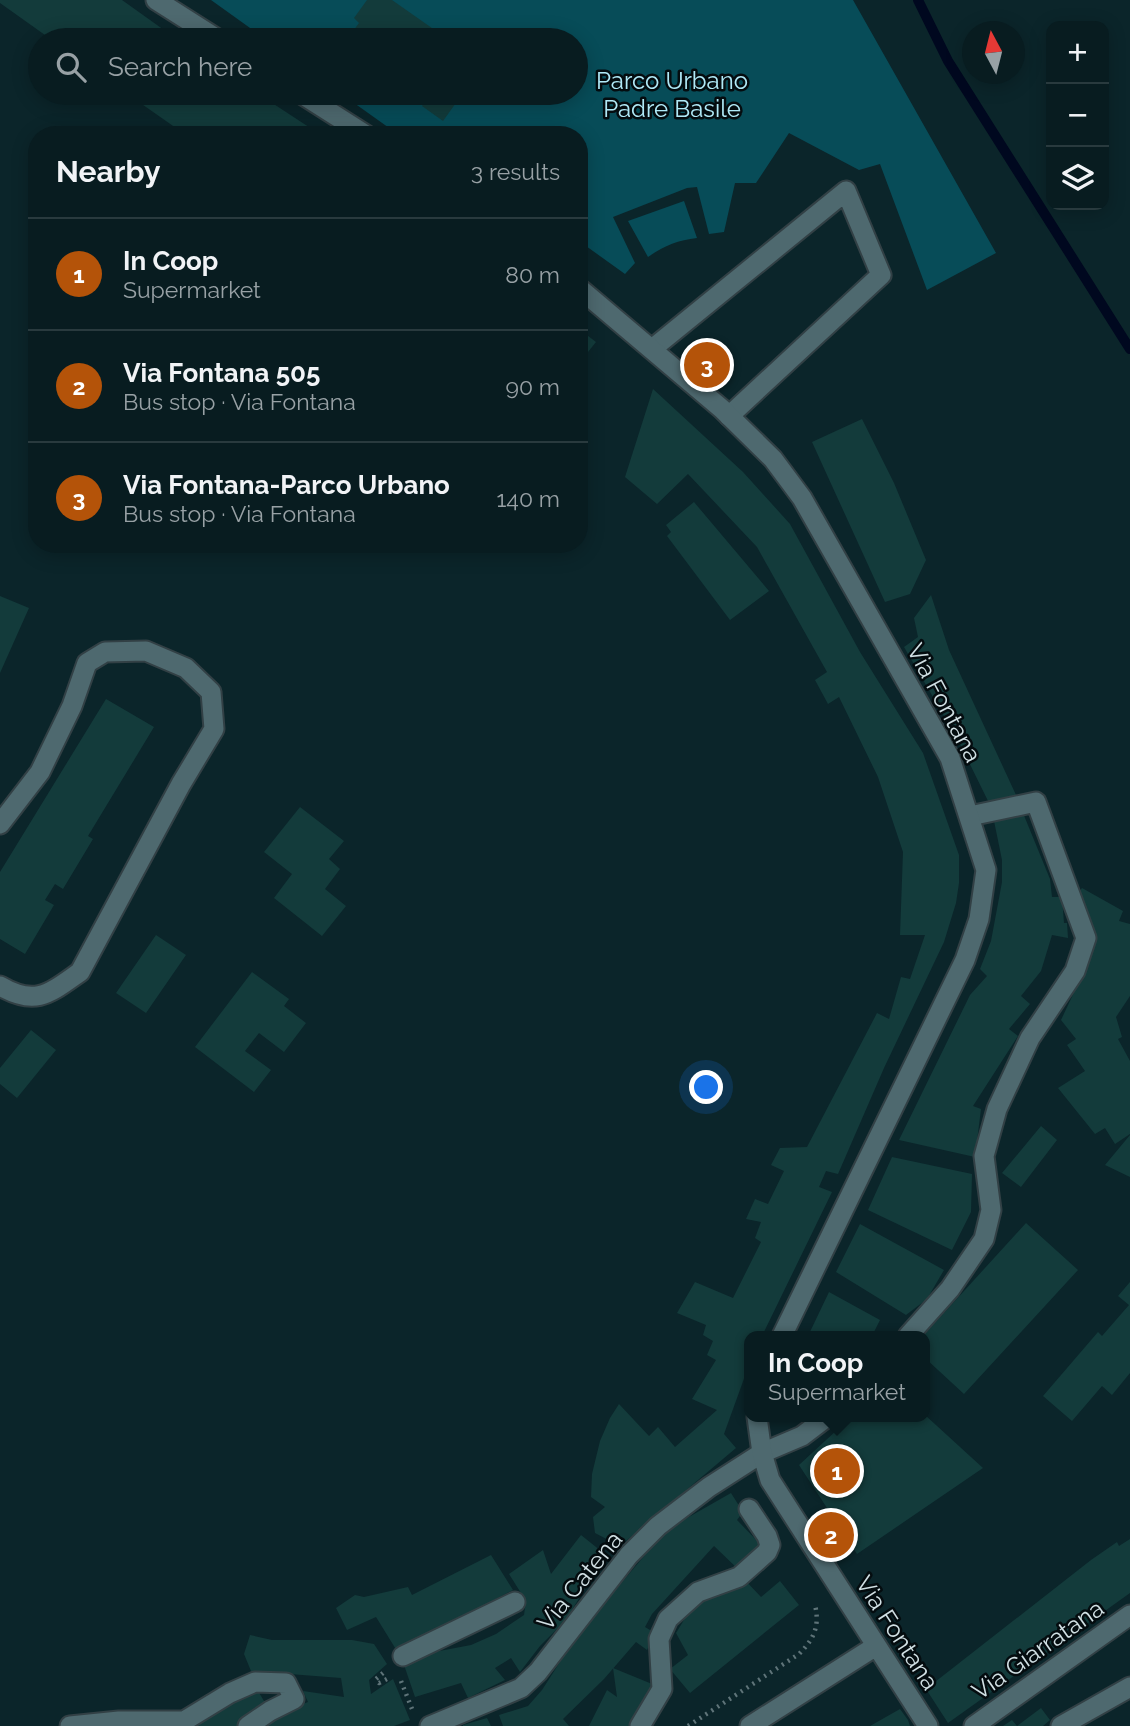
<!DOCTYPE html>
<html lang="en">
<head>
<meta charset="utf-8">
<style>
  :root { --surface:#081c20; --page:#16292d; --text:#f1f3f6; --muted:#98a1a5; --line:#293a3e; --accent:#b45309 }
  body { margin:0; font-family:Raleway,sans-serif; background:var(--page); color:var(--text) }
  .controls { position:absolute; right:21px; top:21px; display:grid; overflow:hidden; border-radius:14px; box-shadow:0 4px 18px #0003 }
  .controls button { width:63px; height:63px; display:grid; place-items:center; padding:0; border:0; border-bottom:2px solid var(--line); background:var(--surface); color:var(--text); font:35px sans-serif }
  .compass { position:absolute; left:962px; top:21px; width:63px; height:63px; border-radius:50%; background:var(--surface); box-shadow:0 4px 18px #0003; rotate:353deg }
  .you { position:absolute; left:707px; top:1088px; width:24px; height:24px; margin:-18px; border:5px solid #fff; border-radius:50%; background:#1a73e8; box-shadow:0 0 0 10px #1a73e833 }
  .badge { display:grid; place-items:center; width:46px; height:46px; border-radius:50%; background:var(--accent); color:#fff; font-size:23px; font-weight:700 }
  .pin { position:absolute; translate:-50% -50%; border:4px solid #fff; box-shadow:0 2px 7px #0006 }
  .popup { position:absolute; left:744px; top:1331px; width:186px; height:91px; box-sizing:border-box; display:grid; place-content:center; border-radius:14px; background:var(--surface); filter:drop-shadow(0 2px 5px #0005); font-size:23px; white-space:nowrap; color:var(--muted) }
  .popup b { font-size:26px; color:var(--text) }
  .popup::after { content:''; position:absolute; left:50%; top:100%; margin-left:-14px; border:14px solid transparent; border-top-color:var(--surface) }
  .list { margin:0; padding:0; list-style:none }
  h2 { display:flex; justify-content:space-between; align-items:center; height:91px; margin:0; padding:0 28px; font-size:30px }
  h2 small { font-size:23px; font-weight:400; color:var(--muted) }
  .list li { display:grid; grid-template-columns:46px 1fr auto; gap:21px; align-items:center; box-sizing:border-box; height:112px; padding:0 28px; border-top:2px solid var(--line) }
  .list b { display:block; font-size:26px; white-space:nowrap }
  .list p { margin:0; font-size:23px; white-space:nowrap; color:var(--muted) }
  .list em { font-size:23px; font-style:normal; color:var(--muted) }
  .icon { flex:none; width:38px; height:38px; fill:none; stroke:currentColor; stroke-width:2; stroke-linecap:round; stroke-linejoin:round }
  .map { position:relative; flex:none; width:1130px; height:1726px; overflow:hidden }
  .search { position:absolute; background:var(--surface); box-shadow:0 4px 18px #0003; left:28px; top:28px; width:560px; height:77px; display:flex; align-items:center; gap:18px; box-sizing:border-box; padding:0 24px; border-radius:38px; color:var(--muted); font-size:26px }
  .panel { position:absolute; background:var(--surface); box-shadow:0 4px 18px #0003; left:28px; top:126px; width:560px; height:427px; border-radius:28px }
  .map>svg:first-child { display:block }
</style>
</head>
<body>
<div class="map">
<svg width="1130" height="1726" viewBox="0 0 1130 1726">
  <rect width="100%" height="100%" fill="#0b252a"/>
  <path fill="#074c58" d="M211,0H853L996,253L927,290L880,164L859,170L789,133L756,183H735L724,232L709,234L697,187L687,188L613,217L635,263L625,274L579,241V135H399L340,93H576V40H267Z
    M684,201L697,238C678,240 664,246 648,257L628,221Z"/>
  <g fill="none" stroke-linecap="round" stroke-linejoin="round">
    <path stroke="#00081f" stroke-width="10" d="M918,0L948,61L1130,349"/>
  </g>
  <path fill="#133b3b" d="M0,0H122L178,40H52L0,3Z
    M367,0H392L449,40H352L348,38L359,23L354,18Z
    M126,93H257L321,135H186Z
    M426,93H463L443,121L422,106L430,95Z
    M579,329L596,342L584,357L579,355Z
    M653,389L743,472L790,524L860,652L923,753L959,855V883L956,903L944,942L884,1068L838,1174L826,1171L819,1187L832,1192L762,1336H750V1362L724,1434L736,1448L620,1546L595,1533L593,1517L605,1507L591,1497L592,1474L600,1441L610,1418L619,1404L649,1436L658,1427L675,1447L717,1410L692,1399L716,1360L707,1355L713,1341L703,1335L706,1325L677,1313L695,1282L733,1298L761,1242L755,1238L761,1222L746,1219L755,1199L768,1204L784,1171L771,1165L780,1148L807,1147L877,1013L889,1019L901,977L910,979L925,935H900L903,852L878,777L839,697L828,704L815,680L827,672L757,547L688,474L657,504L625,477Z
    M862,419L894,483L926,560L910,594L885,602L812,442Z
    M694,502L769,591L730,620L667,536L671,532L666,525Z
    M931,595L949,650L1016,795L989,803L958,740L904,647L918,637L914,618Z
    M0,596L29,608L0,673Z
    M106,699L154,727L88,836L93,839L63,889L55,884L45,900L54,905L25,954L0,939V872Z
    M300,807L344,841L329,859L340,869L325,889L346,906L322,936L274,898L292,874L264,852Z
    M1023,813L1050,879L1052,897H1062L1064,923H1067L1068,938L1052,935L1041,971L1021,996L1030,1004L1009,1029L1018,1036L973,1106L981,1109L975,1157L899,1140L970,995L987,976L980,969L991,941L1002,882V860L993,816Z
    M1082,888L1123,911L1119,921L1130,924V996L1116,1017L1122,1037L1118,1039L1130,1061V1134L1115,1144L1105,1128L1095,1134L1058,1088L1085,1071L1067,1045L1076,1039L1061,1020L1093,952L1078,893Z
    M156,935L186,955L146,1013L116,993Z
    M252,972L289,999L284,1006L306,1023L284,1052L259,1033L245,1051L271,1070L254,1092L195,1047Z
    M31,1030L56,1050L17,1098L0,1084V1068Z
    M1041,1126L1057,1140L1021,1187L1002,1173Z
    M1130,1135V1177L1105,1165Z
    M892,1157L972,1174L971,1212L952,1250L868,1210Z
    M1026,1223L1078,1270L964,1394L925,1358V1336H923Z
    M860,1224L944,1270L927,1299L906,1315L836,1272Z
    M1130,1282V1373L1112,1395L1102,1386L1072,1421L1043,1396L1098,1332L1102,1336L1129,1305L1118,1296Z
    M829,1292L880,1320L872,1336H808Z
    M925,1415L983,1468L857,1554L799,1465L851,1417H924Z
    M731,1493L743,1512L737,1520L764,1548L739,1570L714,1546L652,1614L645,1627L655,1633L647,1650L636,1642L604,1679L563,1719L569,1726H503L499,1715L528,1706L542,1690L576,1637L666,1530Z
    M581,1535L606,1555L565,1621L540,1646L520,1672L511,1658L495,1668L505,1680L468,1698L461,1683L415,1697L403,1662L434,1652L471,1645L496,1634L524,1615L526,1601L509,1574L543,1550L551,1574Z
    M1130,1539V1593L948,1723L926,1689L1091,1560L1117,1542L1119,1546Z
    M491,1555L513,1590L397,1651L376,1617L347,1630L336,1608L355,1595L364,1597L408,1587L412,1595Z
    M744,1579L761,1597L780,1581L799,1605L690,1693L670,1669L688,1655L676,1633L687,1615L704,1601L725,1592Z
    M250,1635L272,1640H352L374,1644L387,1664L369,1680L371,1694L393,1679L410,1720L394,1726H257V1722L308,1702L303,1691L344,1697L341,1678L251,1671L244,1654Z
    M613,1668L657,1686L632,1726H589L607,1690L617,1697Z
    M258,1691L267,1706L241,1726H191L219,1705Z
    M1041,1708L1050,1720L1043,1726H1003L1012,1720L1017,1726Z
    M900,1709L908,1720L910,1726H870Z
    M487,1718L491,1726H463V1725Z"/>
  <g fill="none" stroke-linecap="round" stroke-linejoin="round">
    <defs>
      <path id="pedestrian" d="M403,1656L515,1602
        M640,1726L662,1689L659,1639L668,1619L698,1592L739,1577L767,1552L770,1545L767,1536L749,1509"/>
      <path id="minor" d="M652,349L846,191L881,275L729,416
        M0,824L40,772L72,706L87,663L105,652L146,651L186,668L211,692L214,729L181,784L80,972C50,993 36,1007 0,986
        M908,1336L950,1289L984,1239L991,1210L984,1156L997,1109L1030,1038L1075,971L1086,938L1036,802L970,816
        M70,1726L119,1721H184L230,1693L255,1682L286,1683L294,1699L270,1711L248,1726
        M430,1726L521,1688L538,1672L629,1555L658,1526L709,1487L762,1453L802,1436L827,1417
        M1061,1726L1130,1687"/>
      <path id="tertiary" d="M156,0L219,40
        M300,93L366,135
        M579,288L722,409L773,459L802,498L950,758L986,870L979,919L965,960L782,1336
        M757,1417L762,1453L770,1480L928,1726
        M750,1726L876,1646
        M974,1726L1130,1615"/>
    </defs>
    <use href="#pedestrian" stroke="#324045" stroke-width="23"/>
    <use href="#minor" stroke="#324045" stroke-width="23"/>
    <use href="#tertiary" stroke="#324045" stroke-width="23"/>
    <path stroke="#5f7479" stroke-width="4.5" stroke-dasharray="2 5" stroke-linecap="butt" d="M383,1673L376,1679L379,1683L389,1678
      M401,1681L412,1709
      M688,1726L799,1654C814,1639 820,1626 815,1605"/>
    <use href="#pedestrian" stroke="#4e696f" stroke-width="19"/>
    <use href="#minor" stroke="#4e696f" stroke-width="19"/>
    <use href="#tertiary" stroke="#4e696f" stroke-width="19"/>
  </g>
  <g text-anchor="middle" stroke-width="5" stroke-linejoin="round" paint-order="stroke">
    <g font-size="24" fill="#b0eaf8" stroke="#040c0f">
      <text x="672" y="89">Parco Urbano<tspan x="672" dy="28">Padre Basile</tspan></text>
    </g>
    <g font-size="24" fill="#d1e0e4" stroke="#040c0f">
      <text transform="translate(944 703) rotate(62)" y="8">Via Fontana</text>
      <text transform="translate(580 1581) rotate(-51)" y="8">Via Catena</text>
      <text transform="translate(897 1633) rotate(57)" y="8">Via Fontana</text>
      <text transform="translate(1038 1650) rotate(-35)" y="8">Via Giarratana</text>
    </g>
  </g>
</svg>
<div class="controls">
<button>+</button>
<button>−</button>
<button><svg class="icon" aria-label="layers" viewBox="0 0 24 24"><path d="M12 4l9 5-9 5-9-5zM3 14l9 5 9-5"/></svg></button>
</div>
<svg class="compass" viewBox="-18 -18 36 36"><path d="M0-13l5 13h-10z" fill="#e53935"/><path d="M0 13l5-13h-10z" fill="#98a1a5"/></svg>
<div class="you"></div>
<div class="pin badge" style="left:837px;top:1471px">1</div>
<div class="popup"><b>In Coop</b>Supermarket</div>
<div class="pin badge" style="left:831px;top:1535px">2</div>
<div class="pin badge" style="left:707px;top:365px">3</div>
<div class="search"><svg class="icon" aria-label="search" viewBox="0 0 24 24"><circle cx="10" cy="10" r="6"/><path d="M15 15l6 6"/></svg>Search here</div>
<section class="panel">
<h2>Nearby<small>3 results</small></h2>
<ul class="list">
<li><span class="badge">1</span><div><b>In Coop</b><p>Supermarket</p></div><em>80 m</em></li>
<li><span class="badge">2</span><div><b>Via Fontana 505</b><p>Bus stop · Via Fontana</p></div><em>90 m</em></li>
<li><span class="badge">3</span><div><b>Via Fontana-Parco Urbano</b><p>Bus stop · Via Fontana</p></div><em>140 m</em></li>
</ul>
</section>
</div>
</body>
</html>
